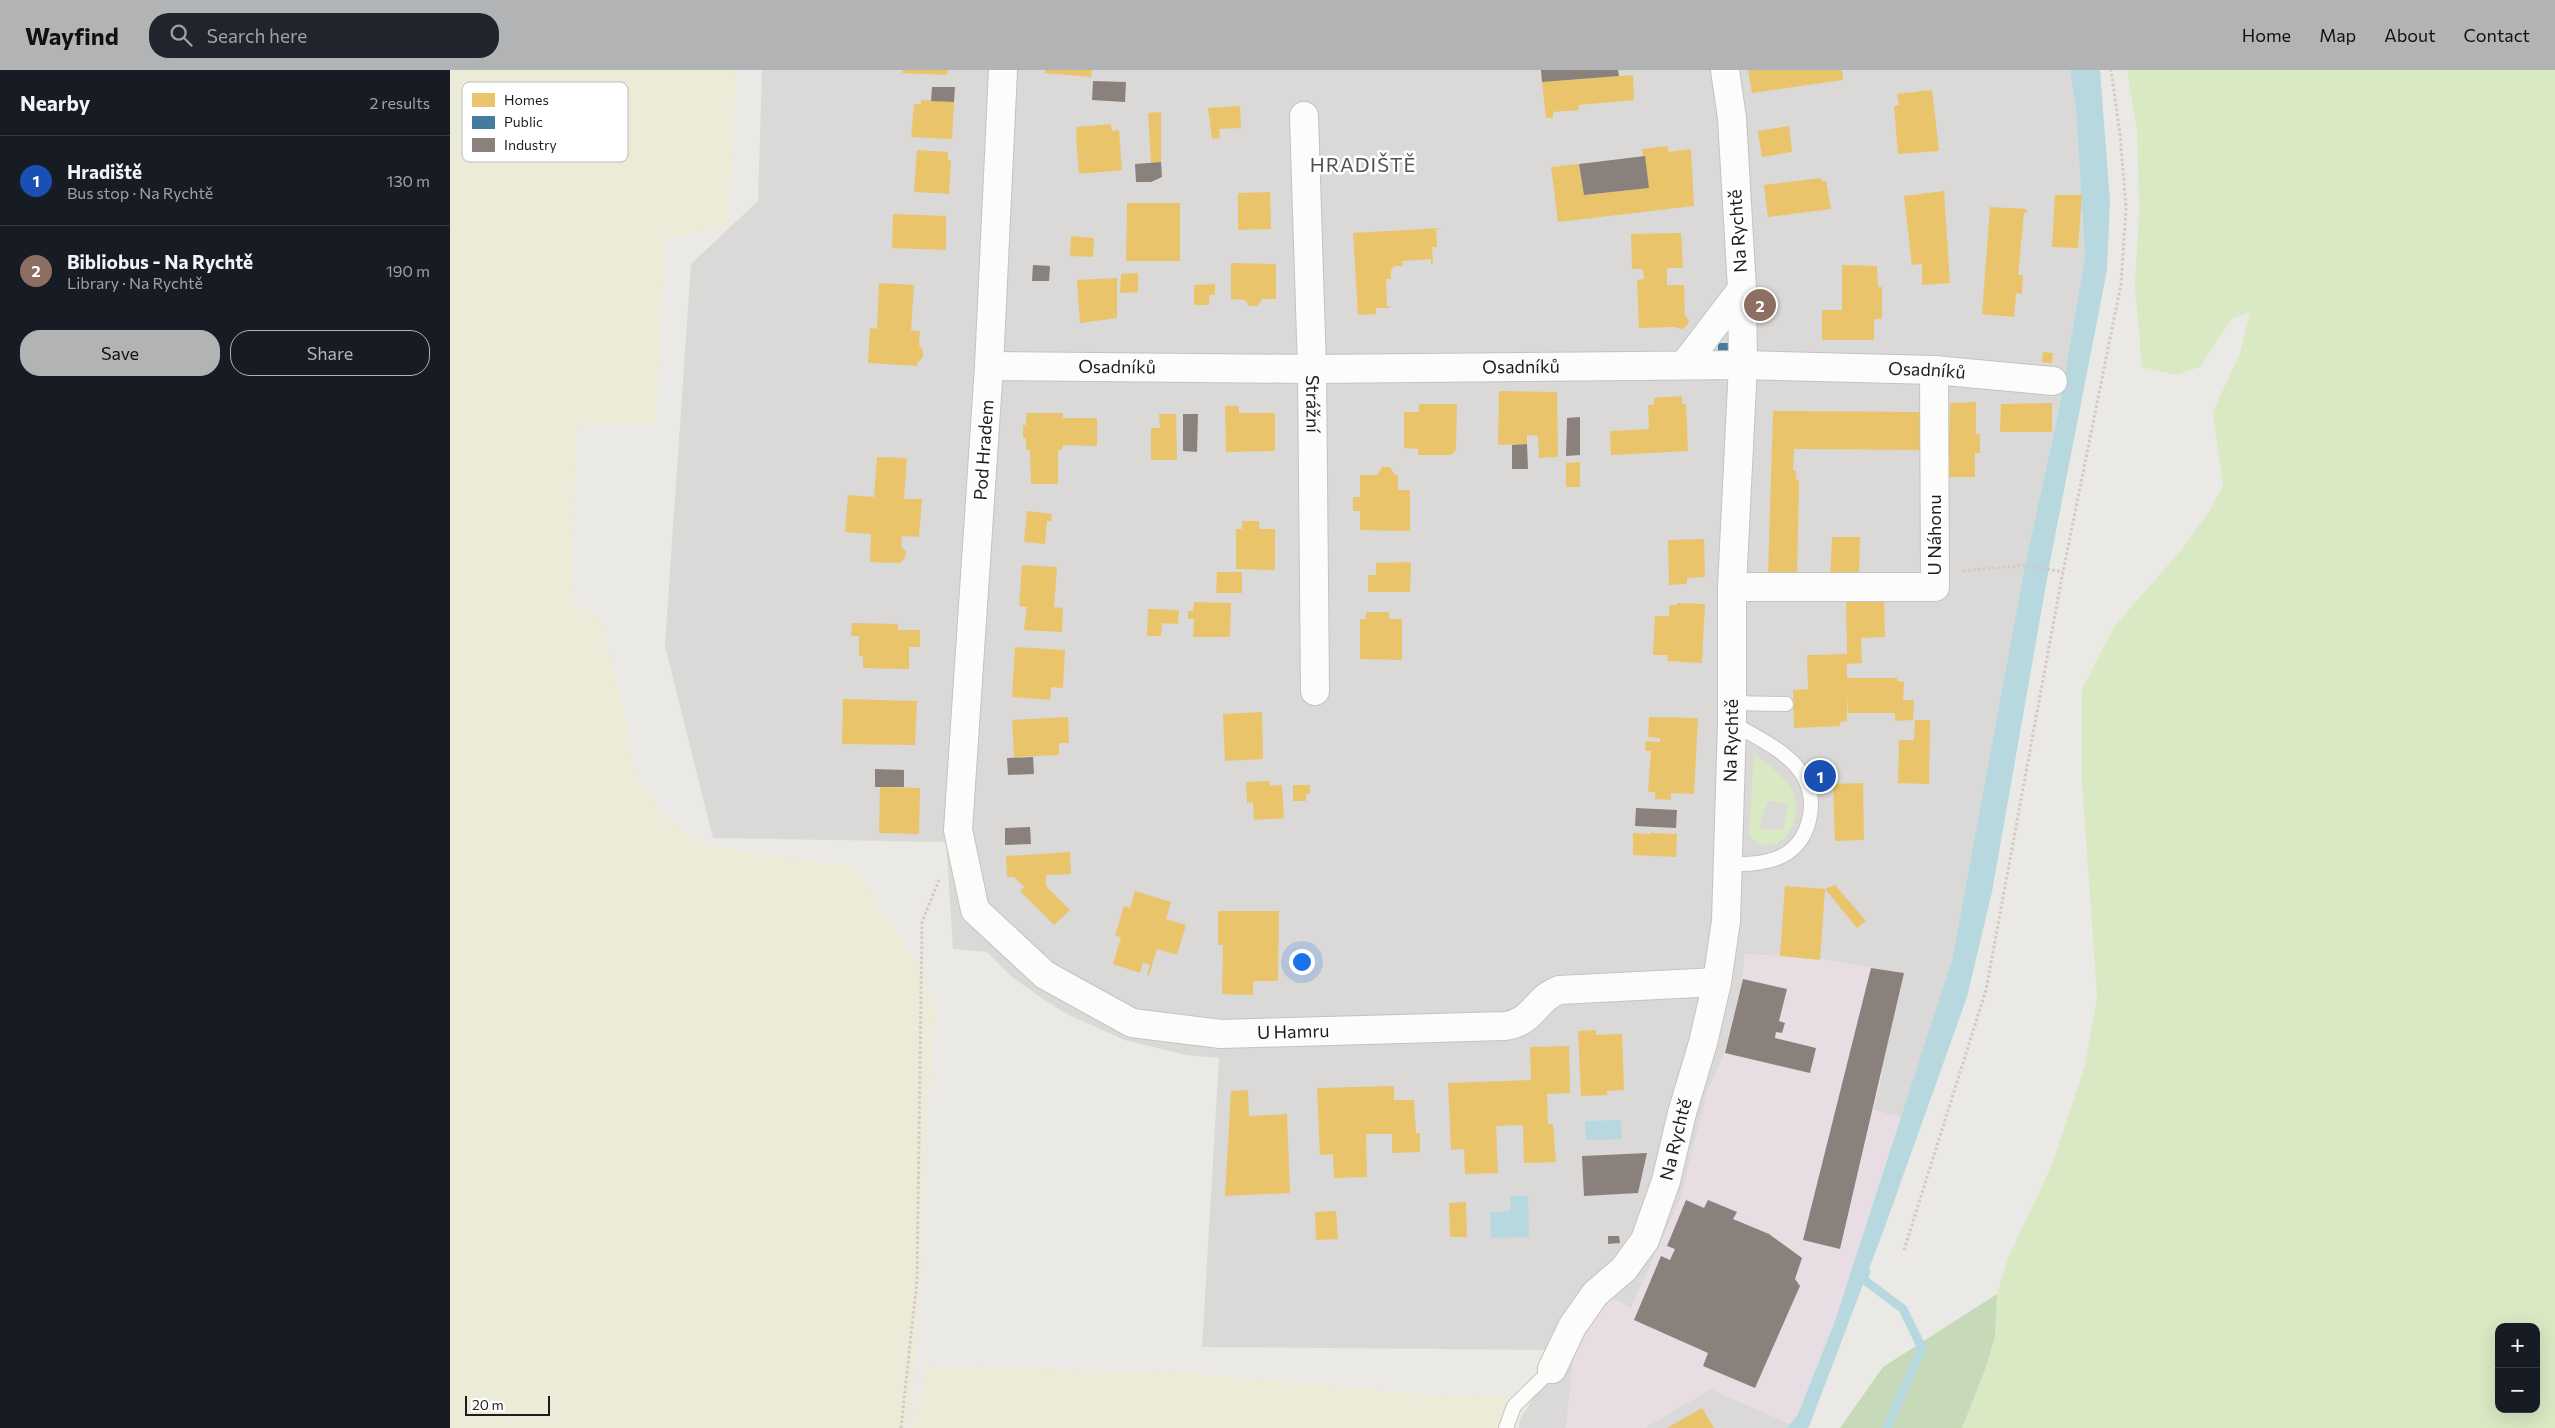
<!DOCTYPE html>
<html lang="en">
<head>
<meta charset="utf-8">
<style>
  :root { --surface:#171b24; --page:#20242c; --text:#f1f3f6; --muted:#9ea1a6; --line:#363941; --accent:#b2b3b4 }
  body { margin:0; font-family:Commissioner,sans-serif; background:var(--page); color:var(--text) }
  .controls { position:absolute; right:15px; bottom:15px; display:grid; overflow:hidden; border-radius:10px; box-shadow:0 5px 20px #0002 }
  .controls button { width:45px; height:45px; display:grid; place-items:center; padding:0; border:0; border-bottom:1px solid var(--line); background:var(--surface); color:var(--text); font:25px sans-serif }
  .scale { position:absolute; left:15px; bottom:12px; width:85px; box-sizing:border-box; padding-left:5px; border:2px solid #1d1d1d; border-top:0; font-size:14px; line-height:18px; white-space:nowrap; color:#1d1d1d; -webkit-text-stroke:4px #fff; paint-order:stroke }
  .you { position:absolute; left:851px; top:891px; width:18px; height:18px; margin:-12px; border:4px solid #fff; border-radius:50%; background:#1a73e8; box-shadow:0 0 0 8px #1a73e833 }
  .badge { display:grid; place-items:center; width:32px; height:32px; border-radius:50%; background:var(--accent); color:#fff; font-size:16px; font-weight:700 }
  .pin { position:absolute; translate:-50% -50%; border:2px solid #fff; box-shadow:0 1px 5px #0006 }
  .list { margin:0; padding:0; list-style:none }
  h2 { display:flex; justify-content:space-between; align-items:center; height:65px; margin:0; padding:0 20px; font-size:21px }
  h2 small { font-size:16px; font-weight:400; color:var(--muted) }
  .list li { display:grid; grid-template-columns:32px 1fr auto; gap:15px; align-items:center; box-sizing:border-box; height:90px; padding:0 20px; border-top:1px solid var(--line) }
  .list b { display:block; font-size:19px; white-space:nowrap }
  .list p { margin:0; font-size:16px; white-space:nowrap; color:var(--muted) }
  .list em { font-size:16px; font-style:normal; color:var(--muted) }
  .actions { display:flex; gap:10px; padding:15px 20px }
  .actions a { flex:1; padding:11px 0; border:1px solid var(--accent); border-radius:20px; text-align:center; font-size:18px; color:var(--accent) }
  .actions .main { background:var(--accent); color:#111 }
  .icon { flex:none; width:28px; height:28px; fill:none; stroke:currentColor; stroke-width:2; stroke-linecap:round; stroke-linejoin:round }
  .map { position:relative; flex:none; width:2105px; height:1358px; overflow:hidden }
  header { display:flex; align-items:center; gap:30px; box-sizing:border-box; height:70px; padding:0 25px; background:var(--accent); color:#111 }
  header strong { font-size:24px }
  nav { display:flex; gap:28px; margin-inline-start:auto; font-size:18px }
  .search { width:350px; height:45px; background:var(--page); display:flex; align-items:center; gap:12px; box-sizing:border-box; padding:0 18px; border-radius:20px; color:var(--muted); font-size:19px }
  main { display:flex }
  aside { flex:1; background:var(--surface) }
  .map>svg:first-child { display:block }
</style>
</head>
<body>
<header>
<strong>Wayfind</strong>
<div class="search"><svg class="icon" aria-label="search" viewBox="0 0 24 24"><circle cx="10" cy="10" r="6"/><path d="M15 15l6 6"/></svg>Search here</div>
<nav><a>Home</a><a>Map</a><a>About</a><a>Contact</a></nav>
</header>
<main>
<aside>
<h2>Nearby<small>2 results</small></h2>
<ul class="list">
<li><span class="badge" style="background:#1a4fb4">1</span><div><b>Hradiště</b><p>Bus stop · Na Rychtě</p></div><em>130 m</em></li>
<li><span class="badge" style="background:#8d6e63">2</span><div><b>Bibliobus - Na Rychtě</b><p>Library · Na Rychtě</p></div><em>190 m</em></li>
</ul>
<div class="actions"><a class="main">Save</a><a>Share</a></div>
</aside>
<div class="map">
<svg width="2105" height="1358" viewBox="0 0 2105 1358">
  <rect width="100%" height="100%" fill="#ebe9e5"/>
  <path fill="#dad9d7" d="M312,0H1620L1626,40L1635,187L1608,344L1575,495L1502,890L1452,1048L1423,1040L1432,1004L1430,1003L1454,903L1370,889L1295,884L1293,909L1275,983L1258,1020L1230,1130L1181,1238L1126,1269L1116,1358H1069L1070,1349L1093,1313L1106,1280L752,1277L769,988L737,985L674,970L615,943L587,925L561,906L537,882L503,879L496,772L263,768L215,575L241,194L308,131Z
    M1261,1319L1340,1354L1337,1358H1194Z"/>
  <path fill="#e9dde4" d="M1295,884L1370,889L1454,903L1430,1002L1432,1004L1423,1040L1452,1048L1385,1251L1348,1344L1340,1354L1261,1319L1194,1358H1116L1126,1269L1132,1256L1161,1227L1181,1238L1230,1130L1258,1020L1275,983L1293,909Z"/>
  <path fill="#ecebd8" d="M0,0H286L283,87L276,157L215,168L206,355H127L121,529L150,550L177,654L183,697L208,740L231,761L265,777L405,797L464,889L486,931L476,1074L467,1280L457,1358H0Z
    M477,1296L739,1303L984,1325L1058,1326L1052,1358H461Z"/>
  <path fill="#d9e9c3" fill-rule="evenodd" d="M1677,0H2105V1358H1512L1535,1300L1545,1267L1547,1224L1558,1188L1602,1095L1635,996L1647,926L1632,713V619L1664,557L1732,479L1759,442L1773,416L1763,342L1790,283L1800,242L1781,249L1750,297L1725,305L1692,297L1685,217L1689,140L1687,61ZM2049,1257H2086V1339H2049Z
    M1304,683C1317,695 1338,708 1344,725C1355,754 1325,793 1299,766ZM1318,731L1338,734L1333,760L1309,759Z"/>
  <path fill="#c6daba" d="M1547,1224L1545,1267L1535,1300L1512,1358H1390L1433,1297Z"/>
  <path fill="#b8d8df" d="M1620,0H1650L1660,131L1657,200L1600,492L1542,822L1517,927L1433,1162L1360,1354L1358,1358H1337L1348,1344L1385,1251L1502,890L1575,495L1608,344L1635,187L1626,40Z
    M1171,1050L1172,1069L1136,1070L1135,1051Z
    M1060,1126H1078L1079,1167L1041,1168L1040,1142L1061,1141Z"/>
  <path fill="#e9c46a" d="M453,0H498L497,5L452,3Z
    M595,0H642L641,7L595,3Z
    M1298,0H1392L1393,10L1302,23Z
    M1183,5L1184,30L1128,35L1129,40L1103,42V48H1096L1092,12Z
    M1482,20L1489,81L1448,84L1444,36L1449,35L1447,24Z
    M471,30L504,32L502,69L461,67L464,34H471Z
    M790,36L791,58L769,59L770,68L762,69L758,38Z
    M711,42V92L701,93L698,43Z
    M661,54L662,61L669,60L672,100L629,104L626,66L627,57Z
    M1339,56L1342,82L1312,87L1308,61Z
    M1218,76V82L1241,79L1244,136L1108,152L1101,97L1129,94L1134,125L1199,118L1192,79Z
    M467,80L498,82V90H501L499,124L464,122Z
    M1371,108L1372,111H1376L1381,139L1318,147L1314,115Z
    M1494,121L1500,213L1472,215V194L1462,195L1454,126Z
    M820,122L821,159L788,160V123Z
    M1605,125H1632L1628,178L1602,177Z
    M677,133H730V191H676Z
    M1540,137L1577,139V143H1574L1568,205H1573L1572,224L1566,223L1564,247L1532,244Z
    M443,144L496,146V180L442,178Z
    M991,158L986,160L987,177H982L983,194H981V189L952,191L953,196H944L941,200V209H936L937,236L942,238H926V244L908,245L903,163Z
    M1231,163L1233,198H1217V215H1234L1235,245L1239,251L1236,257L1231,259L1224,257L1189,258L1187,210L1194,209L1193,199H1182L1181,164Z
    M621,166L644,168L643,187L620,186Z
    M781,193L826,194V229H812L808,236H799L795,230L781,229Z
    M1392,195L1427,196L1428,217H1432V249H1424V270H1372V240H1392Z
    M686,203H688V222L670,223L671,204Z
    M667,208V248L630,253L627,210Z
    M429,213L464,215L461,260L470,261L469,275L473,280V287L468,292L467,296L418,293L420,258L427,259Z
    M765,214V225H759V235H744V215Z
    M1593,282L1603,283L1602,293L1592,292Z
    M1049,321L1107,322L1108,387L1089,388L1088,366L1077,365V374L1048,375Z
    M1232,326V334H1236L1238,381L1161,385L1160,361L1199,359L1198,335H1204V328Z
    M1526,332V364H1530V383H1525V407H1498L1500,333Z
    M1602,333V362H1550L1551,334Z
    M969,334H1007L1006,380L1001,385H968V379L954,378V342H969Z
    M775,336H789V343H825V381L776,382Z
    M1323,341L1473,342V380L1344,379L1343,400L1346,401V409L1349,410L1347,507L1318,506Z
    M576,343H613V348H647V376L613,375L612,380H608V414H581L580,380H576V368H573V355H576Z
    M709,344H726L727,390H701V358H710Z
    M427,387L457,388L454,429H472L469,467L452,466L451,476L456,481L455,488L450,493L420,492L421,464L395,462L398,425L424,427Z
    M1130,392V417H1116V393Z
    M932,397H940L945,405H948V420H960V461L910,460V441H903V427H910V405H927Z
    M577,441L602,444L601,451H597L595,474L574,472Z
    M792,451H809V459H825V500L786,499V459H792Z
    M1382,467H1410L1409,508L1380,507Z
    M1254,469L1255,507L1237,508V514L1219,515L1218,470Z
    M961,492L960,522H918V505H926V493Z
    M572,495L607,497L604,537L613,538L612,562L574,560L577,537L569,536Z
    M767,502H792V523H766Z
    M1396,529H1434L1435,567L1411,568L1412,593L1397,594V608H1447V611L1454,612L1453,630H1464L1463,650L1445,651V643H1398L1397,626V651L1391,652L1389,656L1344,658L1343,620L1358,619L1357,585L1397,584Z
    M744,532L781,533L780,567H743L744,549H738V541H743Z
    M1227,533L1255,534L1252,593L1217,591L1218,585H1203L1205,546H1219L1220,535H1227Z
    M698,539L729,540L728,554L712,553L711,566H697Z
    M916,542H939V549H952V590L910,589V549H916Z
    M402,553L448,554V560H470V577H459V599L413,598V586H409V566H401Z
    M565,577L615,580L613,618L601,617L600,630L562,627Z
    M393,629L467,631L465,675L392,674Z
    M812,642L813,689L775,691L773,644Z
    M618,647L619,673H609V685L564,687L562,650Z
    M1199,647L1248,648L1244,724L1221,723V730L1205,729V722H1198L1201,681H1195L1196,671L1210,672V668L1198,667Z
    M1465,650H1480L1479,714L1448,713L1449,670H1464Z
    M820,711V716L832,715L834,748L804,750L803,732L797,733L796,712Z
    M1413,713L1414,770L1385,771L1383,714Z
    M843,715H860V724H856V731H843Z
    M430,717L470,718L469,764L429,763Z
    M1201,761L1203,763L1227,764L1226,787L1183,785V763L1201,764Z
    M620,782L621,804L596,805V816L620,840L604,855L570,821L574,817L564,807H557L556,786Z
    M1385,815L1416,851L1407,858L1375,819Z
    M1335,816L1375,819L1370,890L1330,886Z
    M685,821L721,832L716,849L736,855L727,885L707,879L699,905H697L700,895L693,892L690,903L663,894L671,867L665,866L674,836L680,838Z
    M768,841H829L828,911H803V925L772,924L773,875H768Z
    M1146,960V965L1172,964L1174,1020L1157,1021V1025L1131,1026L1128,961Z
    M1119,976L1120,1023L1097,1024L1098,1054H1103L1106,1092L1074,1093L1073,1055L1046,1056L1048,1103L1015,1104L1014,1079L1001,1080L998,1013L1081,1010L1080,977Z
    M944,1016V1030H964L966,1063H970V1082L942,1083V1064H916L917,1107L884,1108L883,1084L870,1085L867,1018Z
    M798,1020L799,1046L837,1044L840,1123L775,1126L781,1021Z
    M1016,1132L1017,1167H1000L999,1133Z
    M886,1141L888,1169L866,1170L865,1142Z
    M1252,1338L1264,1358H1217Z"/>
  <path fill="#457b9d" d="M1270,273H1279L1281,285H1268V275Z"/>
  <path fill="#8a817c" d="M1091,0H1168L1169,6L1092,12Z
    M643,11L676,12L675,32L642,30Z
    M482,17H505L504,32L481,31Z
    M1195,86L1199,118L1134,125L1129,94Z
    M711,92L712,107L701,112H686L685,94Z
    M583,195L600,196L599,211H582Z
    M733,344H748L747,382L733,381Z
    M1130,347V385L1116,386L1117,348Z
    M1077,374L1078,399H1062V375Z
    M583,687L584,704L558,705L557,688Z
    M425,699L454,700V717H425Z
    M1186,738L1227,740L1226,758L1185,756Z
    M580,757L581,774L555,775V758Z
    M1421,898L1454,903L1390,1179L1353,1170Z
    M1293,909L1337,919L1329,951L1335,953L1332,963L1326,962L1325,968L1366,978L1360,1003L1275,983Z
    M1197,1083L1188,1123L1134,1126L1132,1086Z
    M1236,1130L1254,1138L1258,1130L1287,1142L1283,1149L1319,1164L1352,1188L1345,1209L1350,1216L1305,1318L1253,1296L1258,1283L1184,1250L1211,1186L1220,1190L1225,1179L1217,1176Z
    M1158,1166H1169L1170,1173L1158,1174Z"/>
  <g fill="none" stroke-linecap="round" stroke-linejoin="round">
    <path stroke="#b8d8df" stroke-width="9" d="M1416,1201L1413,1209L1453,1239L1472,1278L1437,1358"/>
    <defs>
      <path id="service" d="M1282,633L1336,634
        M1279,795C1296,794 1316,794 1332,786C1359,772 1368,736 1355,709C1342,683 1306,667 1282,653
        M1056,1358L1064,1336L1102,1299"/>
      <g id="minor">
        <path id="s1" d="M553,0L539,296L508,760L525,840L595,905L682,953L771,964L1055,956C1084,952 1085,929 1109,920L1267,912"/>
        <path id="s2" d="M854,46L862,299L865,621"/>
        <path d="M1234,295L1292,219"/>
        <path id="s3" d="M539,296L862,299L1293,295L1484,300L1603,311"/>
        <path d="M1282,517H1485L1484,300"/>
        <path id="s4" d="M1102,1299L1122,1257L1145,1224L1174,1199L1195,1170L1216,1111L1232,1043L1253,973L1267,912L1276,851L1282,653V517L1293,295L1292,219L1282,48L1275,0"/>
      </g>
    </defs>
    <use href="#service" stroke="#c4c3c1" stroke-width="16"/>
    <use href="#minor" stroke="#c4c3c1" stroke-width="30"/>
    <path stroke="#d6c7c4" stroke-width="3" stroke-dasharray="2.5 2.5" stroke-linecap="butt" d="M1513,501L1575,495L1613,502
      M1454,1180L1536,920L1610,517L1671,214L1676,138L1670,64L1661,0
      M451,1358L467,1210L472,852L489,810"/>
    <use href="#service" stroke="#fcfcfb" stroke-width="14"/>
    <use href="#minor" stroke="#fcfcfb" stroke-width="28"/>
  </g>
  <g text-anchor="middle" stroke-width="5" stroke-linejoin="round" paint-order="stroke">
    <g font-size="18" fill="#1d1d1d" stroke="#fff">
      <text transform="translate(1288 161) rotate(-94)" y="6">Na Rychtě</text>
      <text dy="6" stroke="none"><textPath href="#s3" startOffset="128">Osadníků</textPath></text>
      <text dy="6" stroke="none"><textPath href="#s3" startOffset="532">Osadníků</textPath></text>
      <text dy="6" stroke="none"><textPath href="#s3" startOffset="938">Osadníků</textPath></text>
      <text dy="6" stroke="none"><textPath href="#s2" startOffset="288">Strážní</textPath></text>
      <text transform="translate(534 380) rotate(-86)" y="6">Pod Hradem</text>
      <text transform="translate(1485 465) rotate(-90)" y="6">U Náhonu</text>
      <text dy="6" stroke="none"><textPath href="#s4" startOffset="671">Na Rychtě</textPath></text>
      <text dy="6" stroke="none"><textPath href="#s1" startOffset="1200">U Hamru</textPath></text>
      <text dy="6" stroke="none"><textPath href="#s4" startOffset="266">Na Rychtě</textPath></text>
    </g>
    <g font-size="20" letter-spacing="1" fill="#505050" stroke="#fff">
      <text x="913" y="102">HRADIŠTĚ</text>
    </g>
  </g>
  <rect x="12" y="12" width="166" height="80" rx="8" fill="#fff" stroke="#bbb" stroke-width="1"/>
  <rect x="22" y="23" width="23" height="14" fill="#e9c46a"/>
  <rect x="22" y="46" width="23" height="13" fill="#457b9d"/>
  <rect x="22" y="68" width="23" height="14" fill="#8a817c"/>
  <g font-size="14" fill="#1d1d1d">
    <text x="54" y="35">Homes</text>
    <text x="54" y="57">Public</text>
    <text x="54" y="80">Industry</text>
  </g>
</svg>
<div class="controls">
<button>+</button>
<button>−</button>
</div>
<div class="scale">20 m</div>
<div class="you"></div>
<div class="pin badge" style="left:1370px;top:706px;background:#1a4fb4">1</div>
<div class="pin badge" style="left:1310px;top:235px;background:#8d6e63">2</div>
</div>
</main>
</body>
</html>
